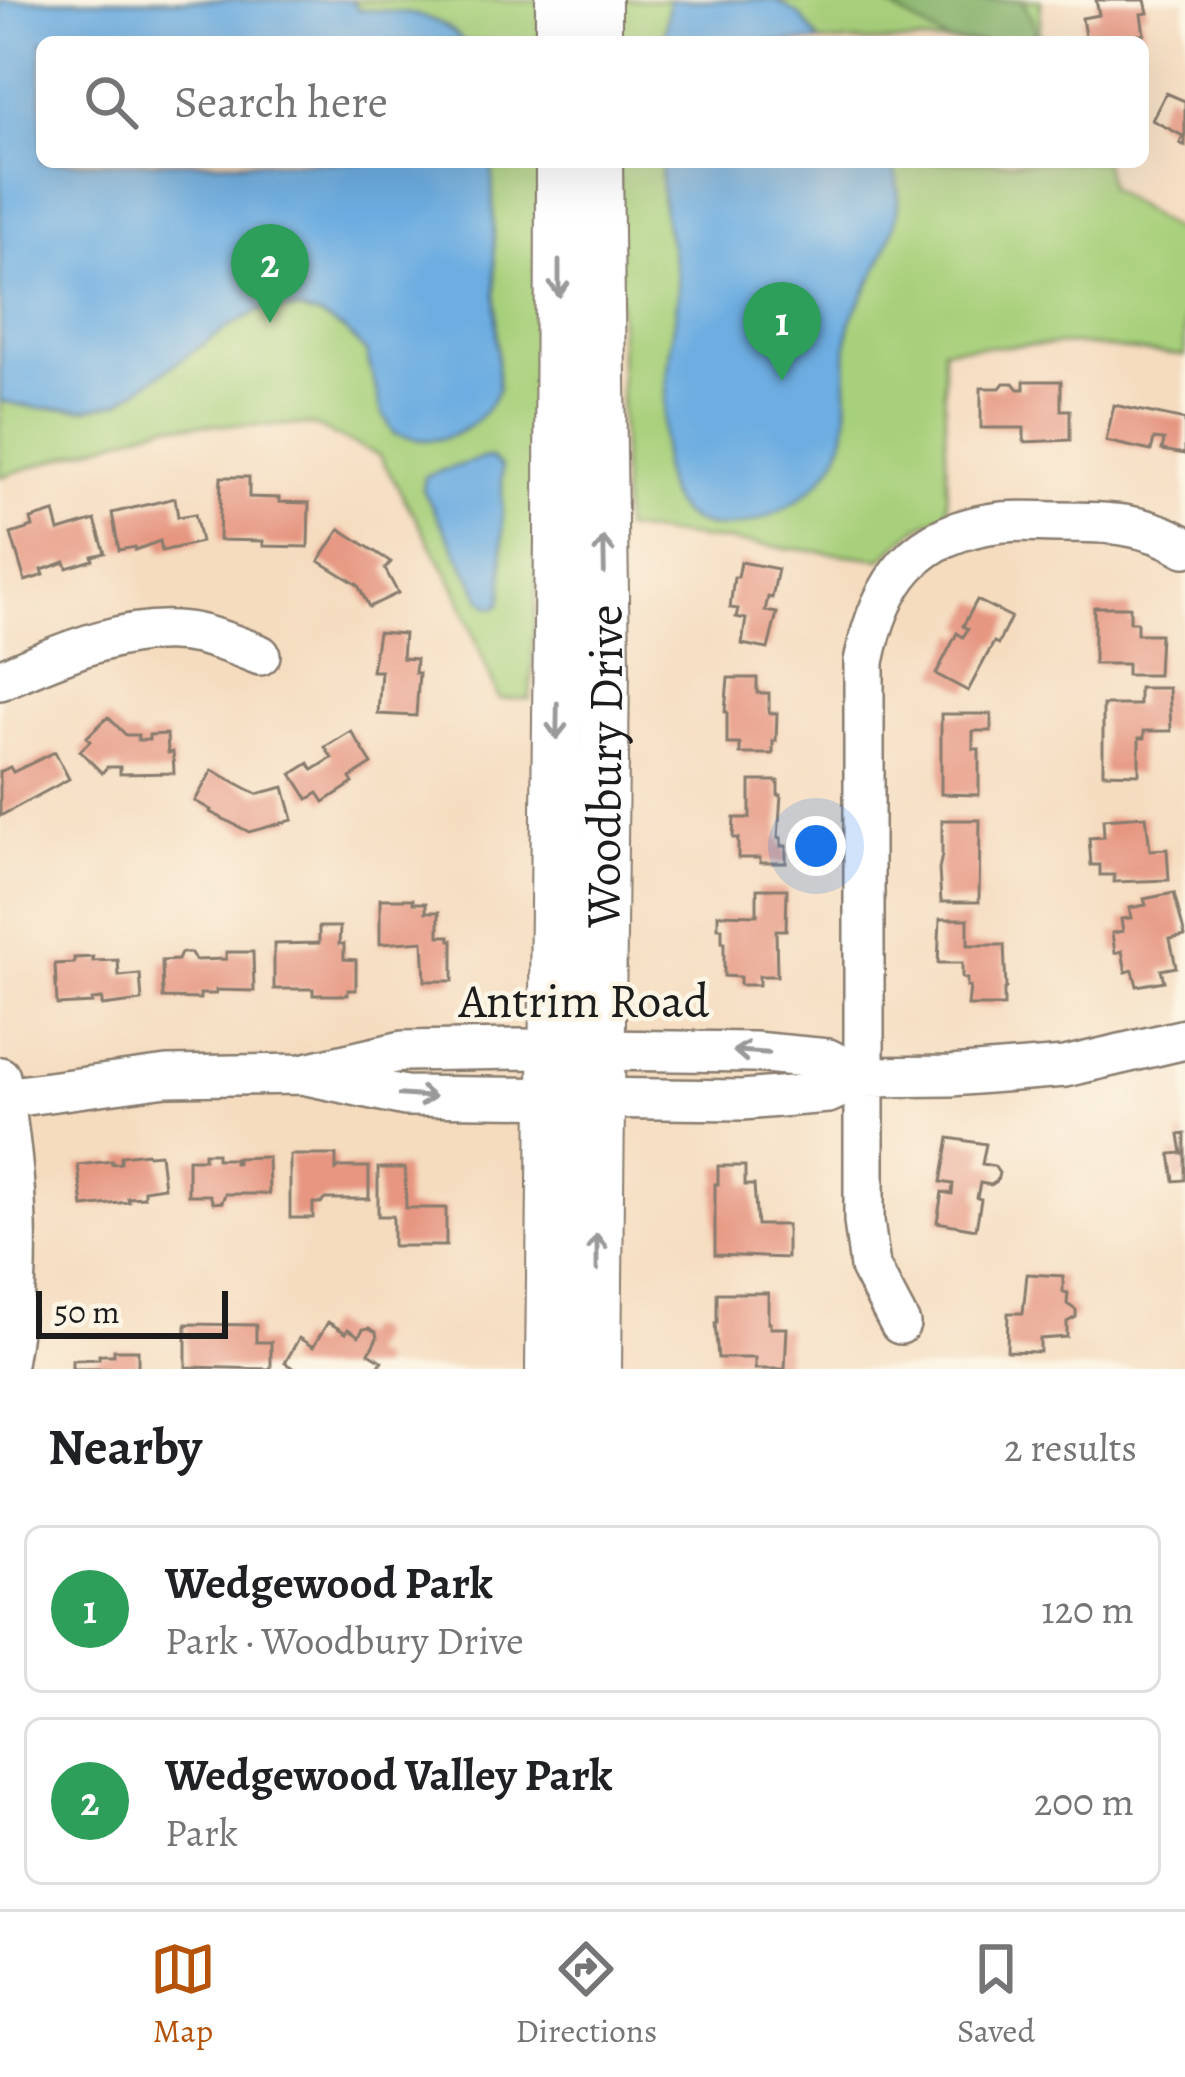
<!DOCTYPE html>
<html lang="en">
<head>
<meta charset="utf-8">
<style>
  :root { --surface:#fff; --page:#f2f2f2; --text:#202124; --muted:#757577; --line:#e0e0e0; --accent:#b45309 }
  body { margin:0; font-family:Alegreya,serif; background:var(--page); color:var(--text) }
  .scale { position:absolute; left:36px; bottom:30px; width:192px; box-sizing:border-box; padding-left:12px; border:6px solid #1c1c1c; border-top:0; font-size:33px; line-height:42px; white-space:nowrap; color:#1c1c1c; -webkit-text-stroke:9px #fcf5e5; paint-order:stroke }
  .you { position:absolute; left:816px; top:846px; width:42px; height:42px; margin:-30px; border:9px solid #fff; border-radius:50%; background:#1a73e8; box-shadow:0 0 0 18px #1a73e833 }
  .badge { display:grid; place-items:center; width:78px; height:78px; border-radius:50%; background:var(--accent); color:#fff; font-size:39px; font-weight:700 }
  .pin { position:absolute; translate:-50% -99px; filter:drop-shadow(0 3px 6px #0008) }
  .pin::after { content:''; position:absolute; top:63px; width:42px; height:36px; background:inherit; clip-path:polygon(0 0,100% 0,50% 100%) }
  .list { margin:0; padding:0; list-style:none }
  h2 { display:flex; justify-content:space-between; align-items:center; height:156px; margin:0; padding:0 48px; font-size:51px }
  h2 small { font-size:39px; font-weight:400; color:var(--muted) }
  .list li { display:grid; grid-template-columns:78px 1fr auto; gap:36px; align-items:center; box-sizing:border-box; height:168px; margin:0 24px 24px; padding:0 24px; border:3px solid var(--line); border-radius:18px }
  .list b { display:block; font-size:45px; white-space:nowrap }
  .list p { margin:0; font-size:39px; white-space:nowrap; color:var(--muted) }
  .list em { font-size:39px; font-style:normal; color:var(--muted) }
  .icon { flex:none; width:66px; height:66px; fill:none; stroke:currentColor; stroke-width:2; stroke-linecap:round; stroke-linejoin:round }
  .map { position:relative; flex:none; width:1185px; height:1369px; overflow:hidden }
  .search { position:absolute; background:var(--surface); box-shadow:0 12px 48px #0002; left:36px; right:36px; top:36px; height:132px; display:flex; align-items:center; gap:30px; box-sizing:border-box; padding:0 42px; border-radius:18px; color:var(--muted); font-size:45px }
  .sheet { height:540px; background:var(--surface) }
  nav { display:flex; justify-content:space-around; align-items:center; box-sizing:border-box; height:168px; border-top:3px solid var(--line); background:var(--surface); font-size:33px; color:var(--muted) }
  nav a { display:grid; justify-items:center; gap:6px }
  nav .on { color:var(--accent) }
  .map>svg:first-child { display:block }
</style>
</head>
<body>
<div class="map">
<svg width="1185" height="1369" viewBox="0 0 1185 1369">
  <rect width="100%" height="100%" fill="#fcf5e5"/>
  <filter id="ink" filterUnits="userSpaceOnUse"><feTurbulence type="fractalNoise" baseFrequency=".00833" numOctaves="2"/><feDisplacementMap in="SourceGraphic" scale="24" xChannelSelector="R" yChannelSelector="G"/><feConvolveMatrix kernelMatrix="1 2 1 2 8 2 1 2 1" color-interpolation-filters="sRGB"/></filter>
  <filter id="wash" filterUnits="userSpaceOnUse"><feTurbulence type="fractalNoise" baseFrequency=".004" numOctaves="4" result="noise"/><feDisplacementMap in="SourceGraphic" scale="48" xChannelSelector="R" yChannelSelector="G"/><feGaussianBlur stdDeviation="2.7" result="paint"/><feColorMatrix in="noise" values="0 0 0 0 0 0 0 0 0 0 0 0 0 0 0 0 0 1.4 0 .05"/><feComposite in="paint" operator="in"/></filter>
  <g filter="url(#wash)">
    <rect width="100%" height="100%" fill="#f5dcbf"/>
    <path fill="#a8d07b" stroke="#62764c" stroke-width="3" d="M0,0H540V42H42V162H540L539,543L530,699H499L455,587L380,456L312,425H165L0,477Z
      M616,0H1041L1039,42L1037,36L1027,42H617Z
      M617,162H1104L1109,188L1185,237V356L1072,344L943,348L948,513L918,527L881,559L623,529Z"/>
    <path fill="#86b26b" stroke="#516744" stroke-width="3" d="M879,0H1022L1033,21L1038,42H948Z"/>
    <path fill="#6dade1" stroke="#44647e" stroke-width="3" d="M0,0H352L358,9C396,13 437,10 464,42H42V162H492L498,390C485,419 458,441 425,440C415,440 403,436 394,434L382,412L366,352L343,329L321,317L299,310H261L230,326L120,402L86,409L36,408L0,401Z
      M669,0H776L801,16L820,42H664Z
      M661,162H891C910,202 889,246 870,283C863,297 855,309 850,324C841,361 852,397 845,433C836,485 772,526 722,527C700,527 679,518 670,497C661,478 662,454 663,434C665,404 667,373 671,343C674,325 678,307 678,288C678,266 670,247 666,226C662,205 661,183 661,162Z
      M483,458H491L502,467L503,591L500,604L495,607L489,606L482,599L423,490L425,476Z"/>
    <g id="blocks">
      <path fill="#e69681" d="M1096,0H1145L1148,13L1141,14L1144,34L1138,35L1139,42H1086L1082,18L1099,15Z
        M1166,93L1185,101V146L1180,143L1183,136L1152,120Z
        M1024,381H1061V410H1070V440L1024,442V428H981V388H1000L1004,383H1013L1018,389H1024Z
        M1114,405L1185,420V454L1162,450L1164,440L1154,439L1151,451L1106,441Z
        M221,477H249V497L279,498V502L309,503L308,547L263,546V541L219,540Z
        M175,498L178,517L195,514L201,542L162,551L160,541L135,550V547L119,550L112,513Z
        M54,512L59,531L95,520L105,553L92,556L93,560L67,568L65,562L42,570L44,575L25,581L11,534L33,527L31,519Z
        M340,529L391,562L385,569L398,593L369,607L358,585L319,561Z
        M741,562L778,569L772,598L768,597L765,611L777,613L768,649L742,644L746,619L736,617L738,609L730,608L734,577H738Z
        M977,600L1011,617L998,644L994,642L968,691L936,674L957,633L963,637L968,629L963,626Z
        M1094,607H1130V622H1137V634H1160L1158,675H1127V664H1094Z
        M378,632L404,634L402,658L416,659L415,673H419L416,716L378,714L381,671H372Z
        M728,678H757V693H769V713H777L776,741H773V754H740V744H727V712H725Z
        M1139,688H1169L1171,731H1144V738H1139V774L1103,773V705H1139Z
        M941,714H991V731H973V749H979V795L941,794Z
        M108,717L126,735H138V740H149V735L167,734L168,753L173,752L174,773L120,774V767H107L102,773L80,751L90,741L87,737Z
        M351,731L372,764L350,778L353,783L324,802L318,793L308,799L292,774L309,763L313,770L332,758L325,747Z
        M55,752L69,779L0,816V772L10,767L13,772Z
        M212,770L257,794L284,787L293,820L249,832L210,812L211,810L195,801Z
        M750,781H778V795H781L778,838H781V846H786V863H760V858H738V838H733L734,818H750Z
        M1146,816L1150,850L1167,849L1169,880L1114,882V875H1100V865H1091L1089,838L1104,837L1103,819Z
        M942,820H980L979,902H941L939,869L942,855Z
        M757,889H787L786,930H776L777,976H759V985H740V977L724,976V942H722V928H718V914L757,915Z
        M1174,893L1185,936L1170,939L1176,967L1161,970L1164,981L1137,986L1133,970L1126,972L1122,951L1115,953L1112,933L1123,931L1121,919L1131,918L1129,908L1146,905L1144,899Z
        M380,899H413V903H426V912H439V936H450V940H453V981H425L423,941L380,944Z
        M940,919H968V945H1004L1006,988L1004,990V1006H968L970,987H967V979L962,978V963H938Z
        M319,927H340L339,944H344V959L356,960V990H348V995H313V989H274V944L319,943Z
        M226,952H253L254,991L216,990V994H200V999L163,998L162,961L178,960L181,953H191L195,960L226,959Z
        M93,957V961L118,960L119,976L140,974L142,1001L102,1006V999L92,1000V1003L57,1005L55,964L74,963V958Z
        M1185,1134V1180L1174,1181L1170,1154L1182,1153L1179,1135Z
        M949,1138L986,1144L982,1164L994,1166L999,1173L997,1181L991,1185L980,1183L977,1198L981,1199L976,1229L937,1222L942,1192L952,1194L953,1184L941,1182Z
        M147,1153L148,1155L160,1154L164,1187L144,1190V1197L128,1198L129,1202L83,1207L78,1165L112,1161V1164L121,1163V1156Z
        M204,1153H217V1159H234V1163H237V1158L268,1157L269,1194H225L222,1202L213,1203L210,1195H188V1159H204Z
        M290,1155H336V1170L340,1167H369V1199H325L321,1203H313V1218H290Z
        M718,1166H745V1185H754L757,1225H787V1258L715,1255V1184H718Z
        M378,1168H405L406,1208H446V1246H393V1216H378Z
        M1027,1274L1063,1276V1292L1068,1293L1067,1304L1076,1310V1317L1067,1322V1337L1040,1339V1352L1007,1351L1008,1313H1023Z
        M717,1293H768V1323H770V1328H787L785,1369H755V1358H718L715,1323H717Z
        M328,1322L346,1333L348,1329L359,1336L363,1329L369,1328L376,1332L377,1338L369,1353L382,1361L377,1369H295L285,1363L299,1338L313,1347Z
        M186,1324L256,1325V1342H271V1369L186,1367Z
        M114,1350H138V1369H72V1360L99,1359V1355H114Z"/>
    </g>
  </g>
  <g filter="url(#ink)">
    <use href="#blocks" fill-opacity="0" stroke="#887c6e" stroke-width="3"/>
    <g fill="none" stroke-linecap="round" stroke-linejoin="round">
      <defs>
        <path id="minor" d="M0,680C57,655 134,620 198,634C220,639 240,647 260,655
          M302,1074L405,1096L742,1100L828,1093L863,1077L951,1076L1065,1067L1185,1039
          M0,1077C17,1174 24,1272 5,1369
          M4,1098L167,1076L302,1074L403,1051L518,1049L754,1052L828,1059L863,1077
          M900,1324L870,1267L864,1221V662C880,581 915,531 1003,522C1021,520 1041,522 1059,522C1104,522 1145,522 1185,547"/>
        <g id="major">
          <path d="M597,0V42"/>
          <path d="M560,42V0"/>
          <path d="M550,1369L559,534L560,162"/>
          <path id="s1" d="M597,1369L605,668L598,162"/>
        </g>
      </defs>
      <use href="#minor" stroke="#887c6e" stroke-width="44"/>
      <use href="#major" stroke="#887c6e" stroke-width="52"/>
      <use href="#minor" stroke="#fff" stroke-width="39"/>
      <use href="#major" stroke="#fff" stroke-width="48"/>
    </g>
    <defs><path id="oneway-shaft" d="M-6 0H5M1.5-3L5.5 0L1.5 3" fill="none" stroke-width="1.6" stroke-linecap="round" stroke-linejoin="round" transform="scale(3)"/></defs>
    <g stroke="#999">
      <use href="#oneway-shaft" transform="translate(559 279) rotate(90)"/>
      <use href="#oneway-shaft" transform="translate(604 555) rotate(-91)"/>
      <use href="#oneway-shaft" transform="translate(557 721) rotate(91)"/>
      <use href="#oneway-shaft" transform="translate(751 1052) rotate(-176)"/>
      <use href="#oneway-shaft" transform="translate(417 1096) rotate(4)"/>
      <use href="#oneway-shaft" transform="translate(597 1252) rotate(-90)"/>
    </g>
  </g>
  <g text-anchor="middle" stroke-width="9" stroke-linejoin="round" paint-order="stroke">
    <g font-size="48" fill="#1c1c1c" stroke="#fcf5e5">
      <text dy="17" stroke="none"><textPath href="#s1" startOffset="603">Woodbury Drive</textPath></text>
      <text x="584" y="1017">Antrim Road</text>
    </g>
  </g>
</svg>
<div class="scale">50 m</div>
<div class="you"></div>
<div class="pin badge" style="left:782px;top:381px;background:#2e9e5b">1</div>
<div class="pin badge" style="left:270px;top:323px;background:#2e9e5b">2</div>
<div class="search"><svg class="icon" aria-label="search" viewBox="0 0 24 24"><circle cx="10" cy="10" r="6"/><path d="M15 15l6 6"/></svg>Search here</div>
</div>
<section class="sheet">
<h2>Nearby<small>2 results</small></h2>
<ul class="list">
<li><span class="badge" style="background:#2e9e5b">1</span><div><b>Wedgewood Park</b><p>Park · Woodbury Drive</p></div><em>120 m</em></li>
<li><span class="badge" style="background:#2e9e5b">2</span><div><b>Wedgewood Valley Park</b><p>Park</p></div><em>200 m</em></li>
</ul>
</section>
<nav>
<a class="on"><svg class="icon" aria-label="map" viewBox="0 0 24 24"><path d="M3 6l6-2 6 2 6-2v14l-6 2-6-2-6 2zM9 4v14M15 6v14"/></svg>Map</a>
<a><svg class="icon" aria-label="directions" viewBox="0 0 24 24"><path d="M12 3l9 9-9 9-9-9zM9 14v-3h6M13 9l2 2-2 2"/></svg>Directions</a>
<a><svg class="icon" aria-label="saved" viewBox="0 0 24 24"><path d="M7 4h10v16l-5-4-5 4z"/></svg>Saved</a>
</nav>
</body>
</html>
